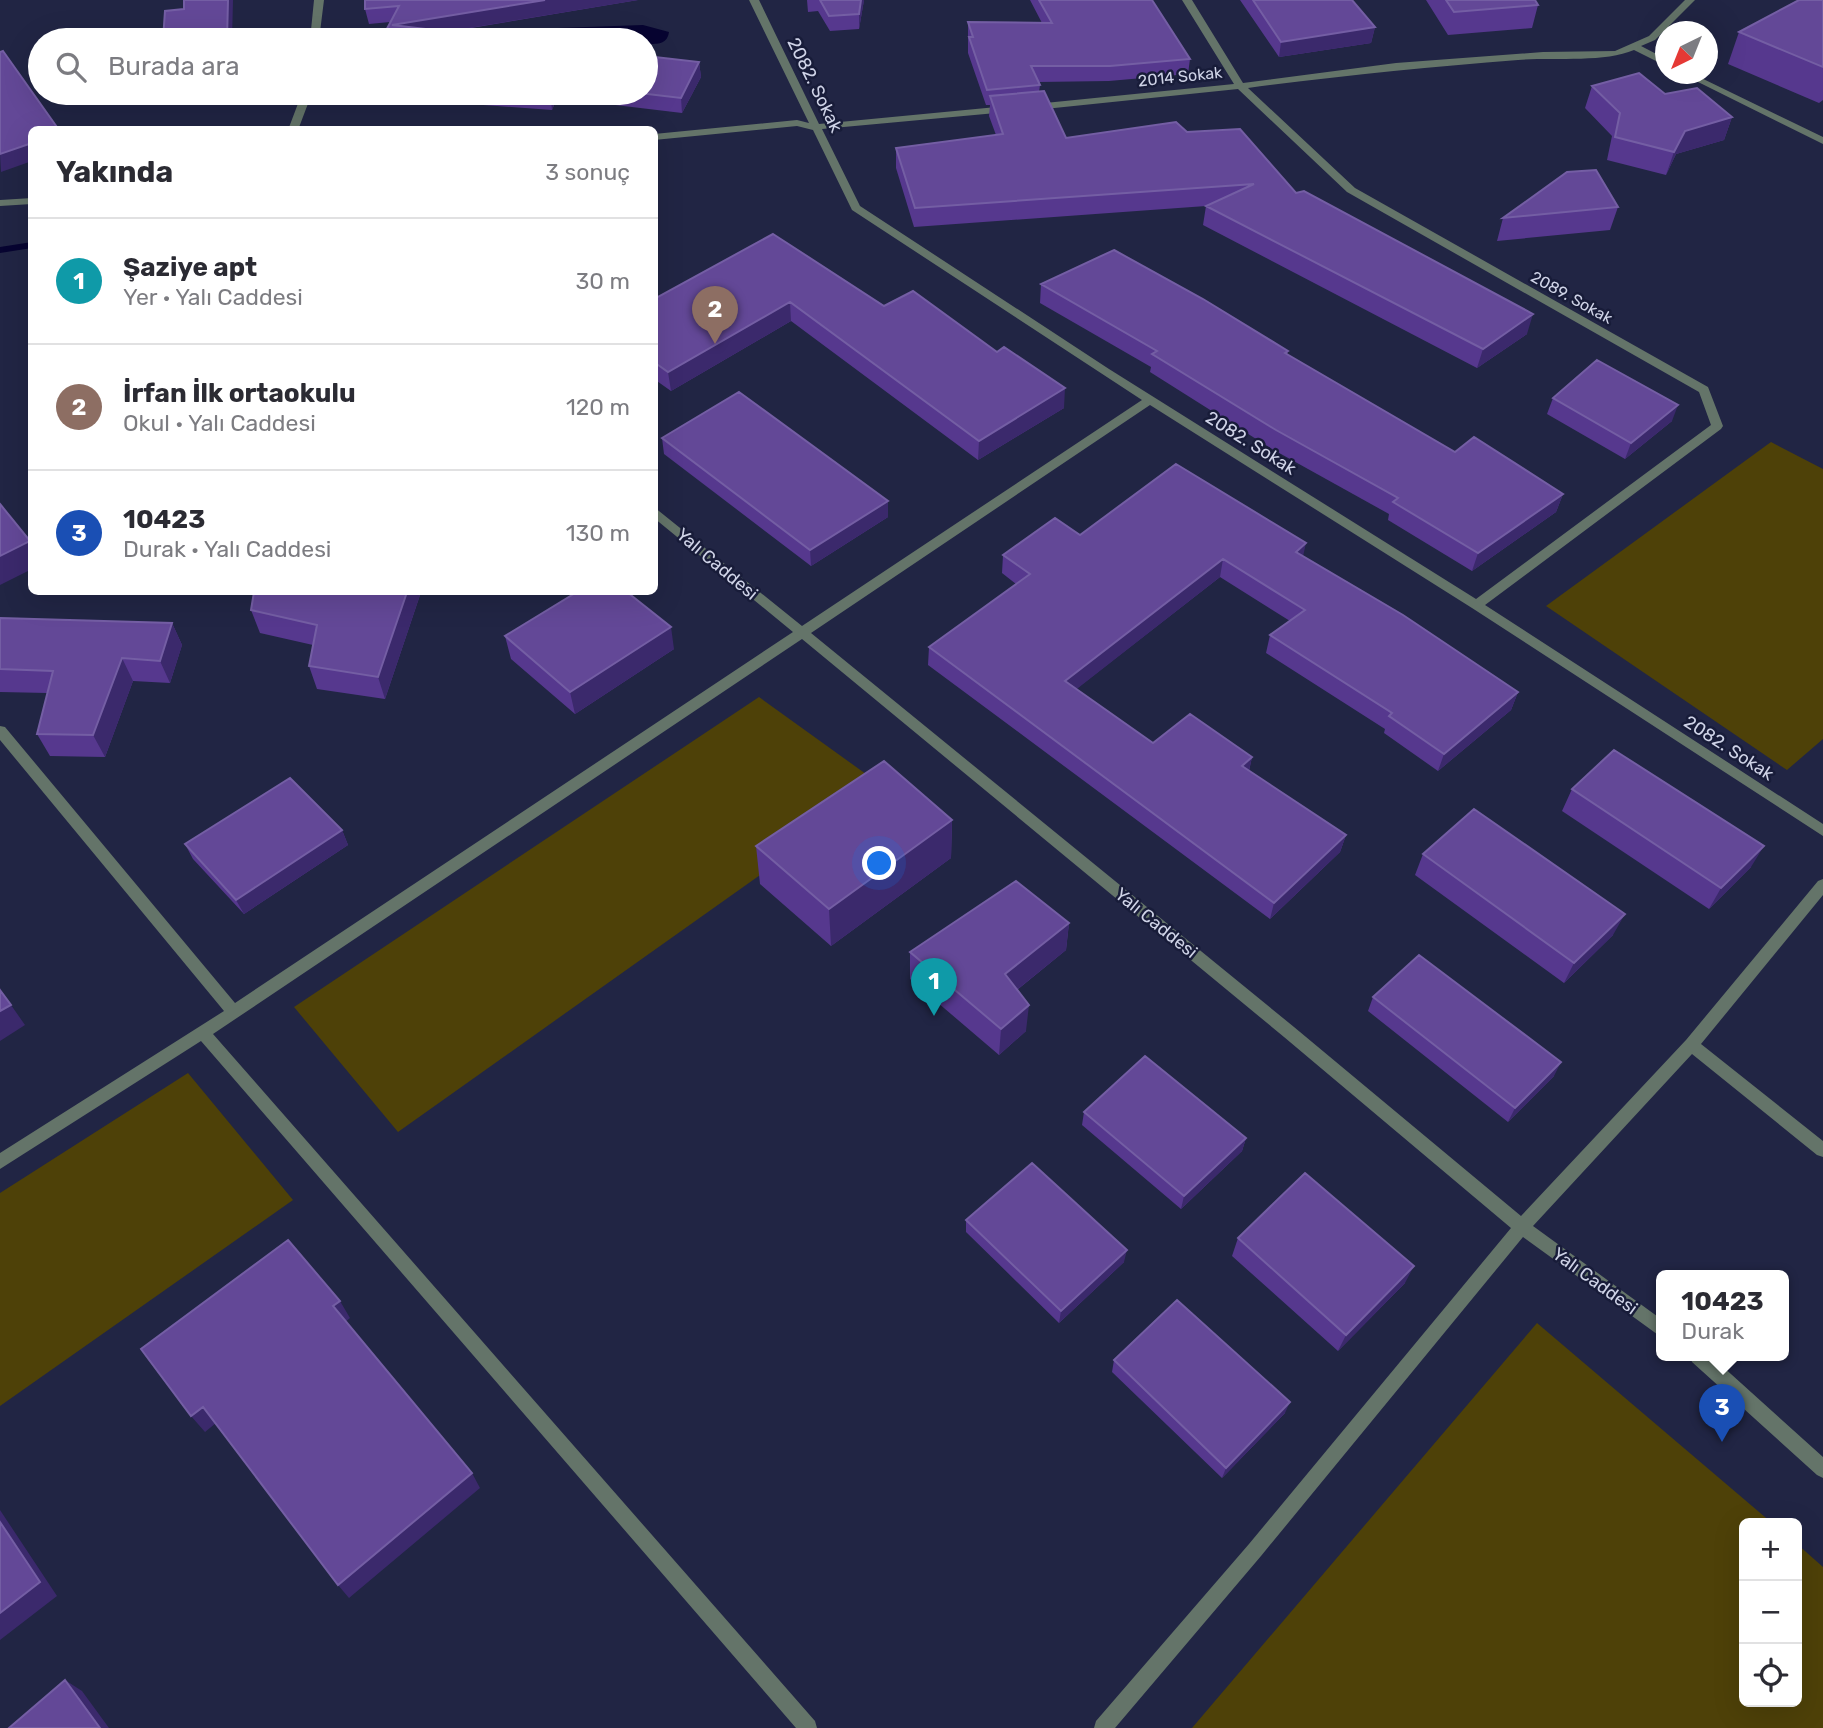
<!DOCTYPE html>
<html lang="tr">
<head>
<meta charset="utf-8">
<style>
  :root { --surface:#fff; --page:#f2f2f3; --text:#2b2b33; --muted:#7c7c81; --line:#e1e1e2; --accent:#7c3aed }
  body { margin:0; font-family:Rubik,sans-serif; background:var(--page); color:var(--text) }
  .controls { position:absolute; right:21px; bottom:21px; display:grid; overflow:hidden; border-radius:10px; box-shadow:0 7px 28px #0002 }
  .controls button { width:63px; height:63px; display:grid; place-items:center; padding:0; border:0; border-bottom:2px solid var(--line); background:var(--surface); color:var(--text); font:35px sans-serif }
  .compass { position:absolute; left:1655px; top:21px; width:63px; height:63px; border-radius:50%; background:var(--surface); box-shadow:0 7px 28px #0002; rotate:223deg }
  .you { position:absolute; left:880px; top:864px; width:24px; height:24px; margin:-18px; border:5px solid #fff; border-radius:50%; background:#1a73e8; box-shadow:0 0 0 10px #1a73e833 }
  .badge { display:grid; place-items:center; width:46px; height:46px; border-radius:50%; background:var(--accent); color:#fff; font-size:23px; font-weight:700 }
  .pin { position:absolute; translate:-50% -58px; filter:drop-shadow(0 2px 4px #0008) }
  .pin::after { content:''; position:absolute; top:37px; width:24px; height:21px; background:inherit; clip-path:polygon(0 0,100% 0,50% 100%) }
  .popup { position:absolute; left:1656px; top:1270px; width:133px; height:91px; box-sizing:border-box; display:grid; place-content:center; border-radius:10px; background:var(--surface); filter:drop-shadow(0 2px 5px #0005); font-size:23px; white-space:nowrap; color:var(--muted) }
  .popup b { font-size:26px; color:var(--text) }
  .popup::after { content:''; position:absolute; left:50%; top:100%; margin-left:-14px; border:14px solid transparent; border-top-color:var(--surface) }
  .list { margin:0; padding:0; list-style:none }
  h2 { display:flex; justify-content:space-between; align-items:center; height:91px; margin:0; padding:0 28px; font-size:30px }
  h2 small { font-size:23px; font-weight:400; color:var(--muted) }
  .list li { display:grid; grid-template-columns:46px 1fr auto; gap:21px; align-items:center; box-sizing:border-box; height:126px; padding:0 28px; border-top:2px solid var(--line) }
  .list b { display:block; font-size:26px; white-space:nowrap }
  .list p { margin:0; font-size:23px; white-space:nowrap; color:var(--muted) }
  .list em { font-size:23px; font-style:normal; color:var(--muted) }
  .icon { flex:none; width:38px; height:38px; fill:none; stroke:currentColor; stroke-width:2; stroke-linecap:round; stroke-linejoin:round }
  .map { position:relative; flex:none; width:1823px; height:1728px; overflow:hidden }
  .search { position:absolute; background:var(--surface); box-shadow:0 7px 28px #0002; left:28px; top:28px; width:630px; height:77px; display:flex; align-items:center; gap:18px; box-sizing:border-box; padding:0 24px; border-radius:38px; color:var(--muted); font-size:26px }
  .panel { position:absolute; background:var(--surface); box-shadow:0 7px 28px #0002; left:28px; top:126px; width:630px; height:469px; border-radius:10px }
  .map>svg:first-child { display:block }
</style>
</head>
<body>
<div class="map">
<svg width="1823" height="1728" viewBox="0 0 1823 1728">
  <rect width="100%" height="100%" fill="#212544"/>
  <path fill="#4e4108" d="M1771,442L1823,469V739L1787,770L1546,606Z
    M759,697L884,787L398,1132L294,1007Z
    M188,1073L293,1200L0,1406V1193Z
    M1537,1323L1772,1523H1744V1702H1797V1544L1823,1567V1728H1192Z"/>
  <path fill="#070431" d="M643,25L669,32C667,45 657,44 646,44V40H494L499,30Z"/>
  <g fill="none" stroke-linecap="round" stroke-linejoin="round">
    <path fill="#070431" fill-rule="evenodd" d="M32,242V248L0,253V247Z"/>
    <path fill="#647469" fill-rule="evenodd" d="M314,0H324L319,40H310Z
      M749,0H759L819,124L1007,106L1012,109L1007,112L822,129L860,206L1109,369L1476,599L1711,425L1699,392L1347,192L1238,89L1035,110L1030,107L1035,104L1234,84L1182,0H1192L1243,83L1396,63L1543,52L1615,51L1649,36L1685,0H1695L1655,40L1641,46L1666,59V66L1634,50C1604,63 1552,57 1518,60C1427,67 1338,76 1248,88L1355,188L1708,387L1723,426L1721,429L1485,605L1823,824V836L1472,608L1150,405L811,633L1294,1027L1521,1216L1686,1040L1818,881L1823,879V895L1701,1044L1823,1141V1157L1817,1155L1692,1054L1533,1226L1661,1319V1337L1523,1237L1261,1556L1115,1728H1094L1096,1721L1249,1544L1511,1228L1284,1037L802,639L213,1034L815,1721L817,1728H796L201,1041L0,1169V1153L224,1011L0,740V726L5,727L235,1003L793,632L654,518V507L802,626L1142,400L852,210L813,130L797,126L654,140V134L797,120L809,123Z
      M1682,74H1693L1823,137V144Z
      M302,93H312L298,130H288Z
      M32,198V204L0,206V200Z
      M1690,1356H1711L1823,1457V1478L1817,1475L1692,1362Z"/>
  </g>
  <path fill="#56388e" d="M365,0H638L447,32L381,40L390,22L369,24L365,9Z
    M807,0H864L859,29L830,31L818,11L808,12Z
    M1030,0H1152L1190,59L1188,74L1109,81L1038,82L1040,85L1039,92L1066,138L1187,132L1296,193L1527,334L1477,368L1203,225L1206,206L914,227L896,168V148L996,135L989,116L990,105H986L968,53V22L1042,23Z
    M1240,0H1352L1375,27L1371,43L1279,57Z
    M1426,0H1535L1538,5L1532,28L1448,35Z
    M1823,0V100L1819,103L1728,64L1739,32Z
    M699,62L701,77L682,113L557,98L552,110L363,96L362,93H646Z
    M1592,86L1665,94L1732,117L1724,140L1676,154L1666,175L1607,160L1612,136L1585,108Z
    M1618,207L1610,230L1497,241L1503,218Z
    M773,234L884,306L1064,408L978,460L791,321L671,391L654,379V299Z
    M1041,284L1288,351L1287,355L1455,452L1563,494L1556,512L1472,571L1388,520L1389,514L1272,449L1150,372L1151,367L1040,303Z
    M1553,398L1672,421L1625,459L1547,414Z
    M662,438L888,501V517L811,566L664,454Z
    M1080,535L1303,556L1518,692L1511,710L1438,771L1384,733L1385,729L1266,653L1270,635L1290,621L1220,577L1076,689L1153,743L1252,757L1249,771L1346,835L1340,852L1270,919L928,665L929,647L1016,584L1002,573L1003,555Z
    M254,592H419L420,595L385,699L317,689L309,666L313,645L260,633L251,610Z
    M0,618L172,623L182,645L170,683L133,681L105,757L50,756L37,734L48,693L0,692Z
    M505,636L674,649L575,714L511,659Z
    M1572,789L1751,867L1709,909L1562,811Z
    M952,820L951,858L831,946L760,884L756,846Z
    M342,830L348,845L244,914L193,859L185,844Z
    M1423,854L1613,935L1564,983L1415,875Z
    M1069,923L1066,950L1017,990L1026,1031L999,1055L910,979V952Z
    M1373,997L1554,1076L1508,1122L1368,1011Z
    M1084,1112L1246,1138L1242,1151L1181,1209L1082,1125Z
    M966,1220L1124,1262L1059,1323L966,1232Z
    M1238,1238L1405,1283L1338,1351L1232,1256Z
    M1114,1360L1285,1413L1222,1478L1112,1372Z"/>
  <path fill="#3b296c" d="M228,0H233L232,40H227Z
    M545,0H638L396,40L392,25Z
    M861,0H864L859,29V14Z
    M1375,27L1371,43L1279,57L1281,42Z
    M699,62L701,77L682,113L681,98Z
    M550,93H556L557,98L552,110Z
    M1732,117L1724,140L1676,154L1666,175L1674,152L1685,131Z
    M32,143V161L1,172L0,154Z
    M790,302L791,321L671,391L668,372Z
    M1533,314L1527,334L1477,368L1483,349Z
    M1065,388L1064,408L978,460L979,441Z
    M1678,405L1672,421L1625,459L1631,443Z
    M1563,494L1556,512L1472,571L1478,553Z
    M888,501V517L811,566L810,550Z
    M30,541L32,543V569L0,585V556Z
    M1306,543L1302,561L1296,552Z
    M1223,559L1220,577L1064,699L1065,681Z
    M407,592H419L420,595L385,699L378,677Z
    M172,623L182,645L170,683L160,661Z
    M671,627L674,649L575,714L570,692Z
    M122,658L133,681L105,757L93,735Z
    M1518,692L1511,710L1438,771L1444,754Z
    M1252,757L1248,775L1242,766Z
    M952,820L951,858L831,946L829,909Z
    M342,830L348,845L244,914L236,900Z
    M1346,835L1340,852L1270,919L1274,903Z
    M1764,846L1751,867L1709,909L1721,888Z
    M1625,914L1613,935L1564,983L1574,963Z
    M1069,923L1066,950L1003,1001L1005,974Z
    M11,1005L25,1025L0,1041V1011Z
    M1029,1005L1026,1031L999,1055L1001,1029Z
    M1561,1062L1554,1076L1508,1122L1515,1108Z
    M1246,1138L1242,1151L1181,1209L1184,1196Z
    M1127,1250L1124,1262L1059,1323L1061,1311Z
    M1414,1266L1405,1283L1338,1351L1346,1335Z
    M340,1301L350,1318L344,1323L333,1306Z
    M1290,1402L1285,1413L1222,1478L1226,1468Z
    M203,1407L216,1423L205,1432L191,1416Z
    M472,1473L480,1488L349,1598L338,1585Z
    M0,1510L57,1596L0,1640Z
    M65,1680L82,1691L109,1728H100Z"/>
  <path fill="#634897" stroke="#745ea4" stroke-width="2" d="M184,0H228L227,40H163L165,11L184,9Z
    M365,0H545L392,25L518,40H381L399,6L365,9Z
    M820,0H861L859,14L829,16Z
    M1039,0H1152L1190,59L1110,66H1031L1040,85L987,90L969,37H973L968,22L1052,23Z
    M1253,0H1352L1375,27L1281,42Z
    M1446,0H1535L1538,5L1454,12Z
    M1799,0H1823V67L1739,32Z
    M3,51L59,130H32V143L0,154V52Z
    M646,56L699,62L681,98L639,93H646Z
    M1639,73L1665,94L1697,88L1732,117L1685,131L1674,152L1615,137L1620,113L1592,86Z
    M1044,91L1066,138L1176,122L1187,132L1240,129L1296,193L1304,191L1533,314L1483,349L1206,206L1254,184L915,208L896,148L1003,134L990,96Z
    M526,93H550V94Z
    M1596,170L1618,207L1503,218L1567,172Z
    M773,234L884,306L913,291L997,352L1004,347L1065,388L979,441L790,302L668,372L654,362V299Z
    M1114,250L1203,299L1288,351L1285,353L1455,452L1474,437L1563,494L1478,553L1393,502L1398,498L1276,430L1152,354L1157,351L1041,284Z
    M1597,360L1678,405L1631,443L1553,398Z
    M739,392L888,501L810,550L662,438Z
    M1176,464L1306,543L1296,552L1403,615L1518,692L1444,754L1389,716L1392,713L1270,635L1305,610L1223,559L1065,681L1153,743L1190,714L1252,757L1242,766L1346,835L1274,903L929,647L1030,574L1003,555L1055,518L1080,535Z
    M0,504L30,541L0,556Z
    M254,592H407L378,677L309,666L317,625L251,610Z
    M577,592H627L671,627L570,692L505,636Z
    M0,618L172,623L160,661L122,658L93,735L37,734L53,671L0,669Z
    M1614,750L1764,846L1721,888L1572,789Z
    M884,761L952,820L829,909L756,846Z
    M290,778L342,830L236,900L185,844Z
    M1474,809L1625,914L1574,963L1423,854Z
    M1016,881L1069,923L1005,974L1029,1005L1001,1029L910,952Z
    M1419,955L1561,1062L1515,1108L1373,997Z
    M0,990L11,1005L0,1011Z
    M1145,1056L1246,1138L1184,1196L1084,1112Z
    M1032,1163L1127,1250L1061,1311L966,1220Z
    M1305,1173L1414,1266L1346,1335L1238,1238Z
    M288,1240L340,1301L333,1306L472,1473L338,1585L203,1407L191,1416L141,1349Z
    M1177,1300L1290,1402L1226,1468L1114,1360Z
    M0,1522L40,1582L0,1613Z
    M65,1680L100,1728H9Z"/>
  <g text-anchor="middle" stroke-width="5" stroke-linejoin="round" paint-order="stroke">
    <g font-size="16" fill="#cfd3e7" stroke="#181c39">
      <text transform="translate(1180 76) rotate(-6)" y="6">2014 Sokak</text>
      <text transform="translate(1572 297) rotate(29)" y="6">2089. Sokak</text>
    </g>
    <g font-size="18" fill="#cfd3e7" stroke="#181c39">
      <text transform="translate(815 85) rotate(64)" y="6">2082. Sokak</text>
      <text transform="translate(1251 443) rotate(32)" y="6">2082. Sokak</text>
      <text transform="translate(717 564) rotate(40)" y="6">Yalı Caddesi</text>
      <text transform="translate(1729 748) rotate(33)" y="6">2082. Sokak</text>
      <text transform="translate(1156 923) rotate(39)" y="6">Yalı Caddesi</text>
      <text transform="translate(1595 1281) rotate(36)" y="6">Yalı Caddesi</text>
    </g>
  </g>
</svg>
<div class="controls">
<button>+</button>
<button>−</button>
<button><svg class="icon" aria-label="locate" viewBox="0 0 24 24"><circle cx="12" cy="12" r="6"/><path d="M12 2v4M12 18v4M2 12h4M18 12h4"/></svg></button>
</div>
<svg class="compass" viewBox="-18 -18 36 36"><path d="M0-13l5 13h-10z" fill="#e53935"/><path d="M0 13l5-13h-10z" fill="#7c7c81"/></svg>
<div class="you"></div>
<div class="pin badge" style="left:934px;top:1016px;background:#0f9aa8">1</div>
<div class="pin badge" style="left:715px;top:344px;background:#8d6e63">2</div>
<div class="pin badge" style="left:1722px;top:1442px;background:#1a4fb4">3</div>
<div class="popup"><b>10423</b>Durak</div>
<div class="search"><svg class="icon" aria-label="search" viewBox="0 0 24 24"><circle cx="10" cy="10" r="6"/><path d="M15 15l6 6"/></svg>Burada ara</div>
<section class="panel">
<h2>Yakında<small>3 sonuç</small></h2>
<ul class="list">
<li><span class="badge" style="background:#0f9aa8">1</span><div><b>Şaziye apt</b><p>Yer · Yalı Caddesi</p></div><em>30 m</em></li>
<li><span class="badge" style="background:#8d6e63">2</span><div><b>İrfan İlk ortaokulu</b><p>Okul · Yalı Caddesi</p></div><em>120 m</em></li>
<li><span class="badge" style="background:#1a4fb4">3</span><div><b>10423</b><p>Durak · Yalı Caddesi</p></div><em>130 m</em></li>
</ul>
</section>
</div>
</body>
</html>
